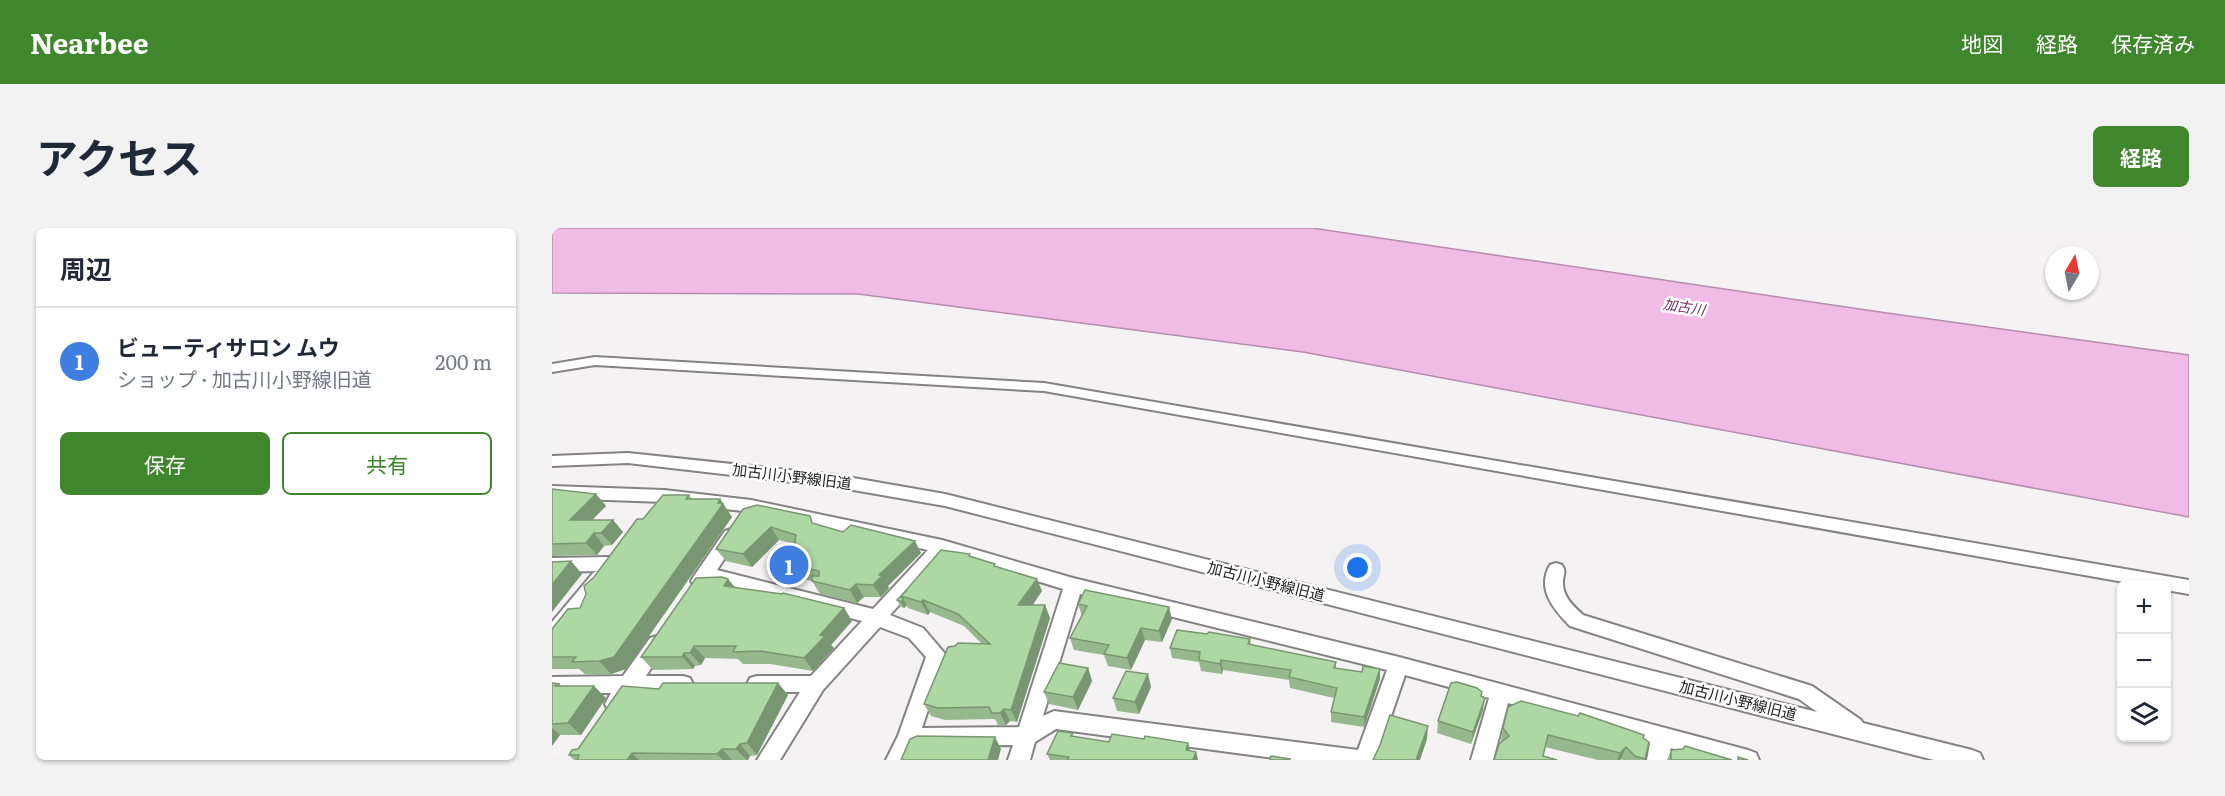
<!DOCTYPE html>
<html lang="ja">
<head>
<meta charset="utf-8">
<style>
  :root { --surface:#fff; --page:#f2f2f3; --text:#1f2937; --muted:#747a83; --line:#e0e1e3; --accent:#3f862c }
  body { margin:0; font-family:Literata,"Noto Sans JP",serif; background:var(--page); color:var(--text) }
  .controls { position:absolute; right:18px; bottom:18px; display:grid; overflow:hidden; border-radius:9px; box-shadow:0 2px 4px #0004 }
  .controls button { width:54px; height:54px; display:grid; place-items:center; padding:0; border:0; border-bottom:2px solid var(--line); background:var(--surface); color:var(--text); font:30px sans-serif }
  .compass { position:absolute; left:1493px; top:18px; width:54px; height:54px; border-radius:50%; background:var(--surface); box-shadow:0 2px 4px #0004; rotate:10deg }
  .you { position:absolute; left:806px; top:340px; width:21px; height:21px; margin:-15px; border:4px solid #fff; border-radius:50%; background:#1a73e8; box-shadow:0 0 0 9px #1a73e833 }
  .badge { display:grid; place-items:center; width:39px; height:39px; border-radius:50%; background:var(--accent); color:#fff; font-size:20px; font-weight:700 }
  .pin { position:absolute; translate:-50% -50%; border:3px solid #fff; box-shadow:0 2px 6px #0006 }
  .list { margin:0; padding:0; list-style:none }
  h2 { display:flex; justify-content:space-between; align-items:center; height:78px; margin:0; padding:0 24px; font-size:26px }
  h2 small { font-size:20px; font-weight:400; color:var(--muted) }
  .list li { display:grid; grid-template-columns:39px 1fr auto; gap:18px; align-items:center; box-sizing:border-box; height:108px; padding:0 24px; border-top:2px solid var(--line) }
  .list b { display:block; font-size:22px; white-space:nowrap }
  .list p { margin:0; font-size:20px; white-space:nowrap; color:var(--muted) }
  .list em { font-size:20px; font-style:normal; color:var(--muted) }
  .actions { display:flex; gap:12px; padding:18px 24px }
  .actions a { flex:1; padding:14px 0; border:2px solid var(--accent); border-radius:9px; text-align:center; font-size:21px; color:var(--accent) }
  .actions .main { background:var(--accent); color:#fff }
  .icon { flex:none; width:33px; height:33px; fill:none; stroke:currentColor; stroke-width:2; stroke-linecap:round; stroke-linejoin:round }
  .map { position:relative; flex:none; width:1637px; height:532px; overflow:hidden; border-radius:9px }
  header { display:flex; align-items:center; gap:36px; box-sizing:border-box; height:84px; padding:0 30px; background:var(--accent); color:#fff }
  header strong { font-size:28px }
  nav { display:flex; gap:33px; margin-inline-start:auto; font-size:21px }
  .intro { display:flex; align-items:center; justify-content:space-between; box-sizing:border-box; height:144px; padding:0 36px }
  h1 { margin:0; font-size:42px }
  .button { padding:15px 27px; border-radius:9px; background:var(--accent); color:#fff; font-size:21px; font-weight:700 }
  main { display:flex; gap:36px; padding:0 36px }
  aside { flex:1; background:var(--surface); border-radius:9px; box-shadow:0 2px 4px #0004 }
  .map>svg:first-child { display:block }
</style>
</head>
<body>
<header>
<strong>Nearbee</strong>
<nav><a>地図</a><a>経路</a><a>保存済み</a></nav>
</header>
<div class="intro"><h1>アクセス</h1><a class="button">経路</a></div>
<main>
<aside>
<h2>周辺<small></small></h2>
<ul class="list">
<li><span class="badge" style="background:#3f7fe0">1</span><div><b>ビューティサロン ムウ</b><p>ショップ · 加古川小野線旧道</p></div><em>200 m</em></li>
</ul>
<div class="actions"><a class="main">保存</a><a>共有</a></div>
</aside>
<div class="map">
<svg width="1637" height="532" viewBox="0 0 1637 532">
  <rect width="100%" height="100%" fill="#f5f2f4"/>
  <path fill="#f1bbe8" stroke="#b48dad" stroke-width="1.5" d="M0,0H760L1335,85L1637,127V289L751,124L306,66L0,65Z"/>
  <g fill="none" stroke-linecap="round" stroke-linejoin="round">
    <defs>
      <path id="minor" d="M43,129L492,155L1637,352V366L1614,362V356H1583L492,163L43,137L0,144V136Z
        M76,225L284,247L393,266L1265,484L1247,471L1018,398C1002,382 984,361 998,337L1004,335L1010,337C1014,343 1012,346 1011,352C1010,369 1021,377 1031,387L1260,458L1309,492L1311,495L1420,522L1428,525L1431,532H1382L393,278L284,259L76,235L0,238V228Z
        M0,258L112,262L199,272L390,312L521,350L847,429L1196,522L1204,525L1207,532H1161L1119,520L1117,532H1095L1098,515L956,475L941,532H919L937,470L853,447L824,532H737L504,501L483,514L478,532H456L461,517L362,518L356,532H334L346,508L374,429L357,410L328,399L271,462L228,532H205L248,464H205L198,462L195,456L198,450L205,448H259L310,393L157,354C153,360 148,360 142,358L139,353L142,348L173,303L179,301L185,303L188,307L165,342L321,381L376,322L199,284L112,274L0,270ZM394,325L511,361L467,499L370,500L394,427L371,400L338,387ZM528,366L835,442L806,522L502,483L491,488Z
        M57,329L63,331L66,336L63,341L50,343L54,344L57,349L54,354L7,413L0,416V394L42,344L46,343L0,344V330Z
        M105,408L112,410L115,416L94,448H131L138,450L141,456L138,462L131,464L82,465C75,476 70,487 56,482L53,476L59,465H0V449L71,448L98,410Z"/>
    </defs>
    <use href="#minor" stroke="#858284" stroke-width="4"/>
    <use href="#minor" fill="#fff" fill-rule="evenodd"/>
  </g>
  <path fill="#95b98c" d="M0,261L44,266L54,278L40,292H61L71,304L60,317L52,318L45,327L0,328Z
    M137,267L140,271H168L180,289L74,441L59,446H33L27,441H0V401L28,380L42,349L91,291Z
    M191,281L263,296L369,325L336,358L337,360L329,369H312L305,375L268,366L260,353L239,348L230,335L241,326L242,316L227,312L200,339L174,333L164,321Z
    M419,328L444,339L490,363L480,377H493L498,390L465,494L458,493L454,497H446L443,491L393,492L379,488L372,476L430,416L412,398L378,384L376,387L356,380L355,377L352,380L349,379L345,372L355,362Z
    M176,351L183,359L292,380L300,393L279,417L282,420L261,443L218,436H191L186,431L153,430L149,437L143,438L141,441L101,442L89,429Z
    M526,376L620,391L610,414L593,412L579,442L556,438L552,427L522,422L518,410L530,388Z
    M698,411L699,417L784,434V441L810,444L828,441V451L812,499L779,494V484L782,470L738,460L737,452L671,442L670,446L649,443L647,434L620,430L618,420Z
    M536,440L540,453L526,482L497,476L492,464Z
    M0,455L10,458H42L54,470L29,507H8L0,518Z
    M226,455L236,467L205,527L198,528L196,532H22L17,527L26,521L107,461Z
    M599,459L587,486L565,483L561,470Z
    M930,468L931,482L919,516L885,505L886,493Z
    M951,500L1091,510L1097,514L1093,532H1071L1069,531L1068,532H1046L993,519L991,528L950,514L949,512Z
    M522,509L557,514L638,523L644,524L646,532H498L495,526Z
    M1119,522L1180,532H1115Z"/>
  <path fill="#799672" d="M44,266L54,278L28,304L18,292Z
    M168,271L180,289L74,441L59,446L47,433Z
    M61,292L71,304L60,317L49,305Z
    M219,299L227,312L200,339L191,326Z
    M42,305L52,318L45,327L34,315Z
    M363,313L369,325L336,358L337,360L329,369L321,357L327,347Z
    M19,333L30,346L0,384V357Z
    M176,351L186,364L172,358Z
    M485,351L490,363L472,390L466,377Z
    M304,356L312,369L305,375L298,362Z
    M351,371L355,377L352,380L349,374Z
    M371,372L378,384L376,387L369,374Z
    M493,377L498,390L465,494L459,482Z
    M617,379L620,391L610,414L607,403Z
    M292,380L300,393L279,417L282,420L261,443L252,430L268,407Z
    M589,400L593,412L579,442L575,430Z
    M142,418L153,430L149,437L138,425Z
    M132,425L143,438L141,441L130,429Z
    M669,432L671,442L670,446L668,436Z
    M536,440L540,453L526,482L521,469Z
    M828,441V451L812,499V489Z
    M596,446L599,459L587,486L583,474Z
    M226,455L236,467L205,527L195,515Z
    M42,458L54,470L29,507L16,495Z
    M933,470L931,482L919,516L921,504Z
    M452,481L458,493L454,497L448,485Z
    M876,498L875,511L868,532H864Z
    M0,500L8,507L0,518Z
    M443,509L449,521L446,532H436Z
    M636,515L639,526L634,522Z
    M188,516L198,528L196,532H195L184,521Z
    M1074,519L1069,531L1068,532H1065L1068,525Z
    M170,521L180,532H171L165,526Z
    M644,524L646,532H641Z
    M80,525L87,532H75Z"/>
  <path fill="#add7a3" stroke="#799672" stroke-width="1.5" d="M0,261L44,266L18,292H61L49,305H42L34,315L0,316Z
    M111,267H137L134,271H168L166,275L171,276L62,429L47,433L20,434L24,429H0V401L16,381L28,380L34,366L32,358L42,349L85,291H91Z
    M205,277L258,288L260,295L291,304L299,297L363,313L327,347L330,348L321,357L304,356L298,362L260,353V348H267V343L230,335L241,326L244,307L219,299L191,326L164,321L191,281Z
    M389,322L418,326L417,328L443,336L442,338L485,351L466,377H493L459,482L452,481L448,485H440L437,479L386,480L372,476L396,419L403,418L406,415L438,416L406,386L371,372L369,374L349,368Z
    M19,333L0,357V334Z
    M170,349L176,351L172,358L230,366L231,365L292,380L268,407L273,408L252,430L208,423L181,424L184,418H142L138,425H132L130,429H89L144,350Z
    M355,362L349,368L351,371L349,374L345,372Z
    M533,362L617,379L607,403L589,400L575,430L552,426L557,417L518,410L535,378L526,376Z
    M625,402L655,406L657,404L698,411L696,416L784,434L782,440L810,444L811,438L828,441L812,489L779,484L785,460L737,449L739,442L669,432L668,436L647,432L648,424L618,420Z
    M507,435L536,440L521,469L492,464Z
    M574,443L596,446L583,474L561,470Z
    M905,454L925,460L930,464L929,468L933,470L921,504L886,493L899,455Z
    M0,455L8,456L2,458H42L16,495L0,496Z
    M111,455H226L195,515L188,516L184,521H170L165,526L80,525L75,532H25L27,527H17L20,522L26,521L70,458L107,461Z
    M969,473L1026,488L1028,485L1092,507L1091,510L1097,514L1093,531L1083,528L1074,519L1068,525L996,507L991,528L1005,532H942L947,516L957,508L951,500L956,479Z
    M838,487L876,498L864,532H821L828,517Z
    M506,503L521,505L519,508L557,514L560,506L592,511L593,508L636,515L634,522L644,524L641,532H515L517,529L495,526Z
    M365,508L443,509L436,532H349L358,511Z
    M1133,518L1180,532H1119V522L1131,521Z
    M719,528L738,531V532H718Z
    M1186,529L1196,532H1186Z"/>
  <g text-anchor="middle" stroke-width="5" stroke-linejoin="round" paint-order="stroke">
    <g font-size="14" font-style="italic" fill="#6d2f66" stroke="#fff">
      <text transform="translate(1132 79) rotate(9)" y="5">加古川</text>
    </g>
    <g font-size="15" fill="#242324" stroke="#fff">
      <text transform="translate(240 249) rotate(7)" y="5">加古川小野線旧道</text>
      <text transform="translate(714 354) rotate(14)" y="5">加古川小野線旧道</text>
      <text transform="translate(1186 473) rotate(14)" y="5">加古川小野線旧道</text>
    </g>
  </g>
</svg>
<div class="controls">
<button>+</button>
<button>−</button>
<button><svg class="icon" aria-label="layers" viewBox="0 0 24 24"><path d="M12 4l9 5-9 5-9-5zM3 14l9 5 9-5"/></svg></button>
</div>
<svg class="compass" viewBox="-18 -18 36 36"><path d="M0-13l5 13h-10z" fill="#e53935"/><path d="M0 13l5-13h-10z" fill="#747a83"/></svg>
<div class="you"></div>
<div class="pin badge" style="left:237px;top:337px;background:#3f7fe0">1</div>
</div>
</main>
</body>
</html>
